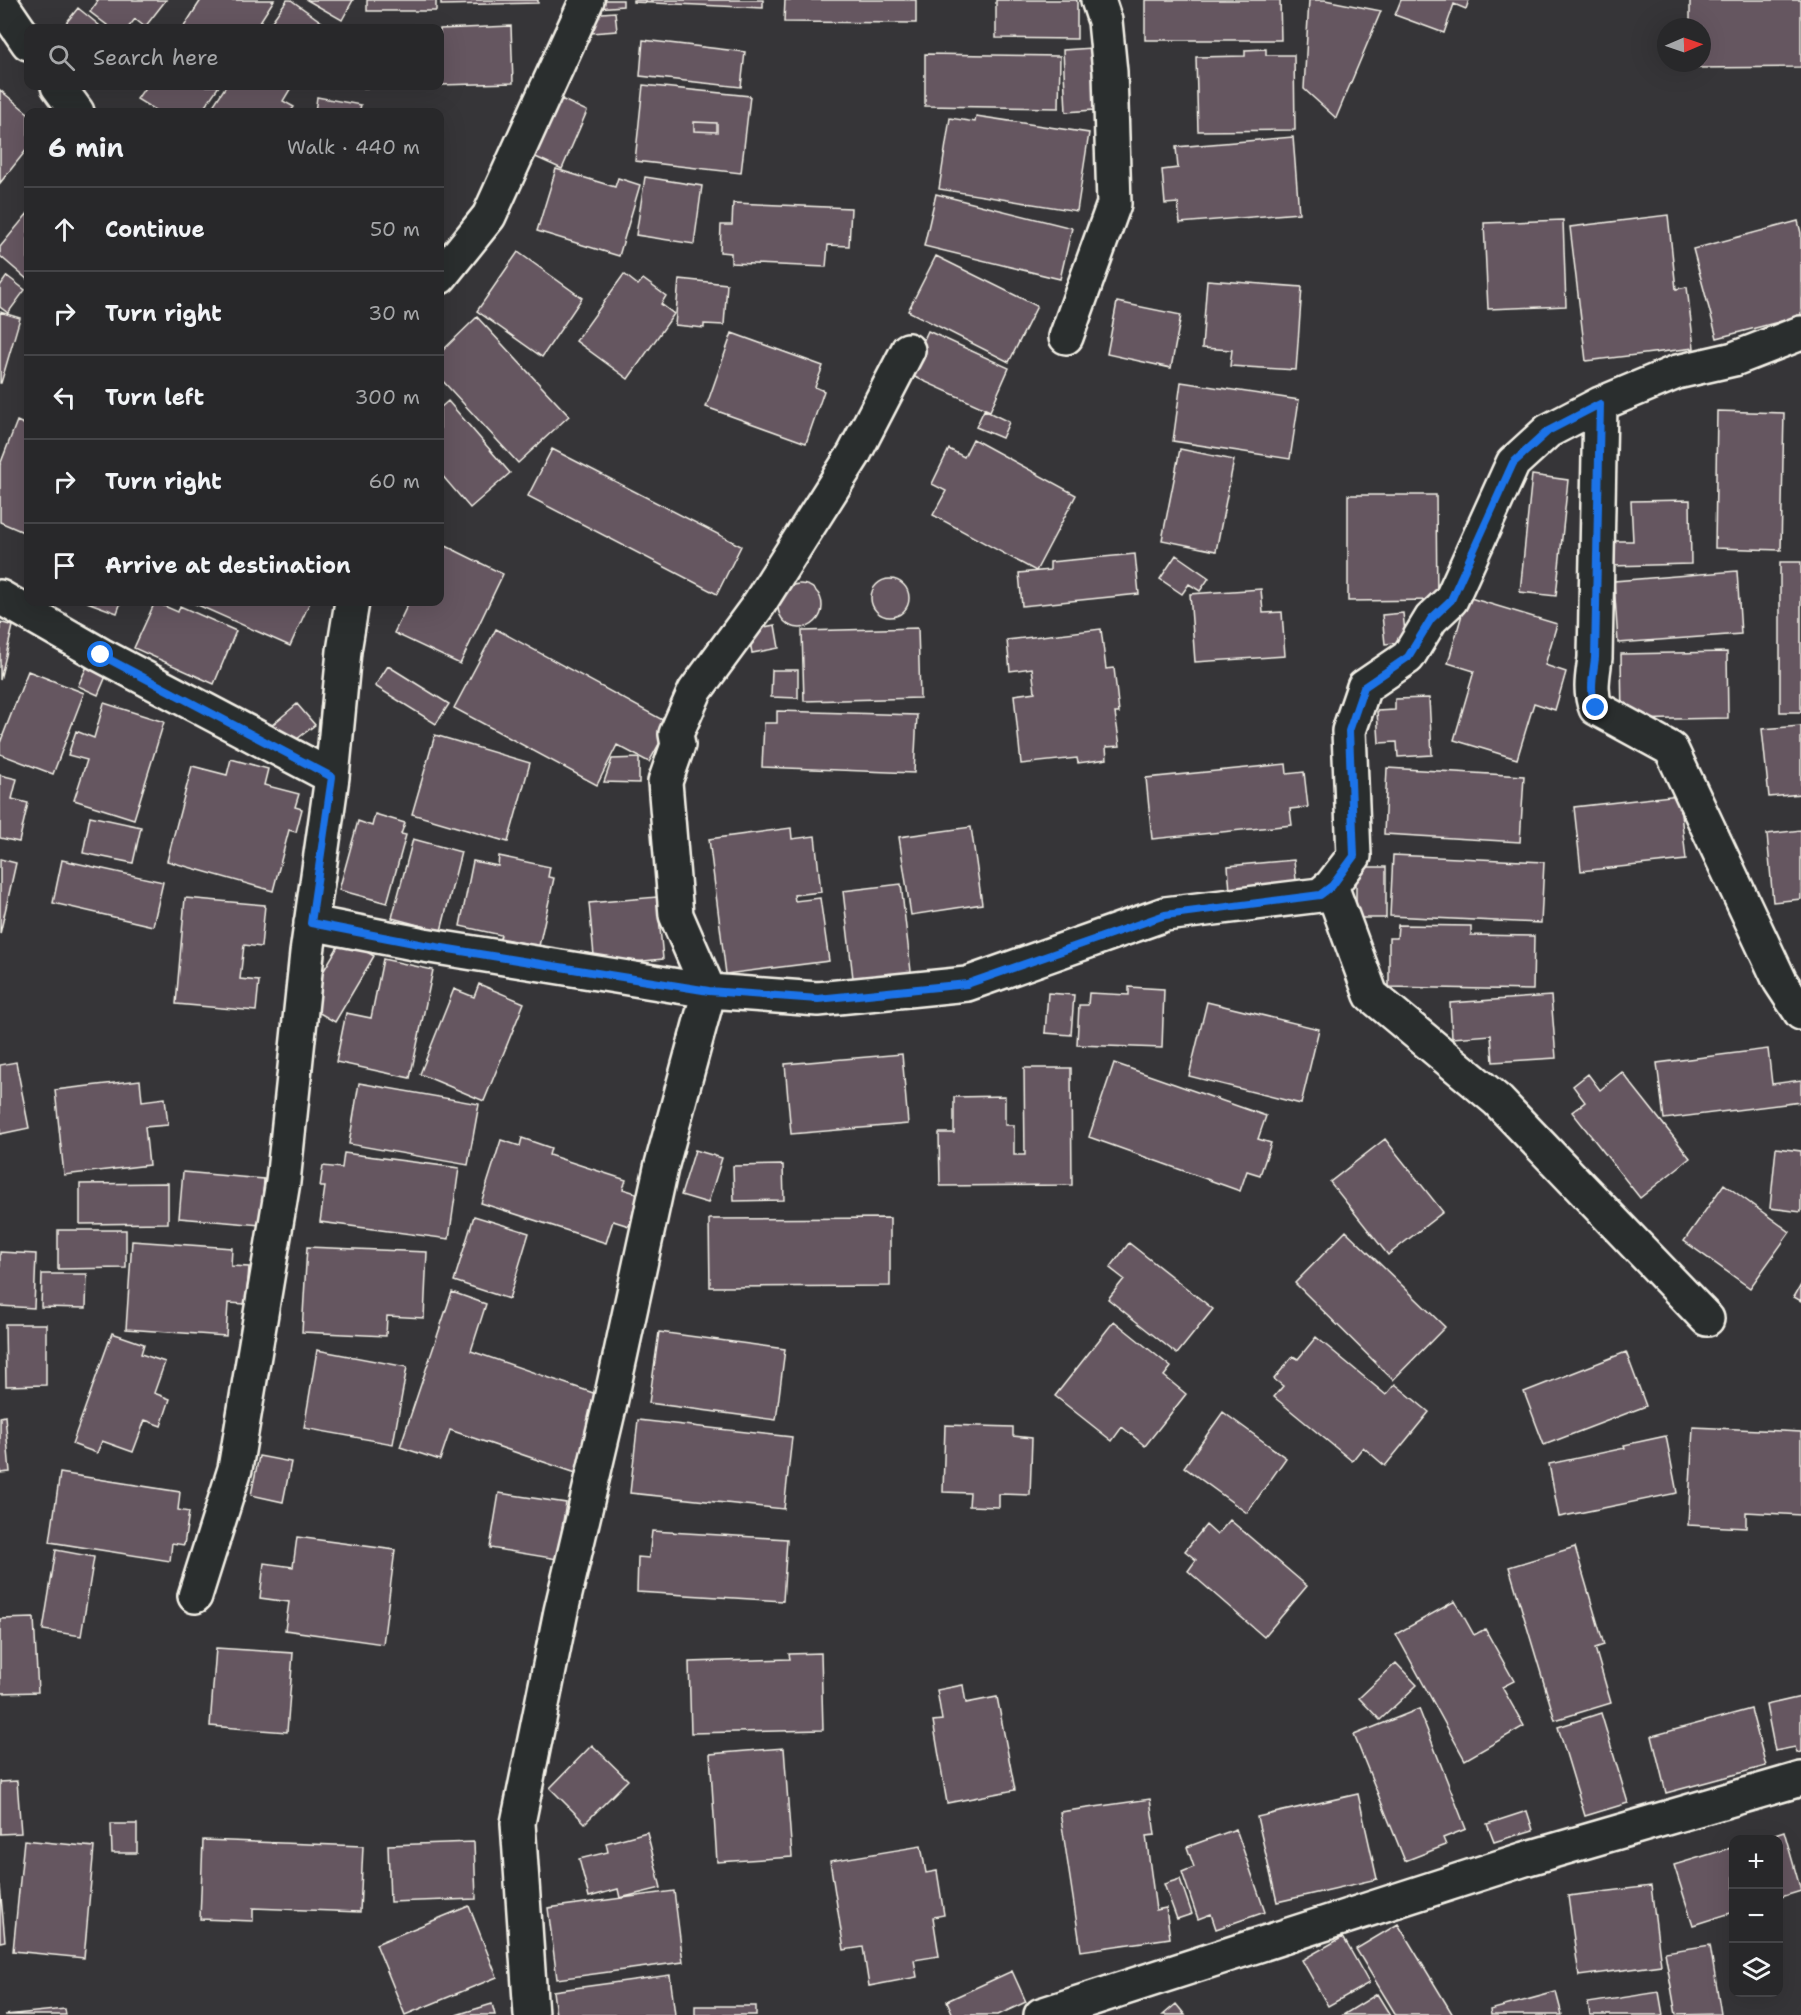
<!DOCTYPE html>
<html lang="en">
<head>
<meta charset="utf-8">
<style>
  :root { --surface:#28282a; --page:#303032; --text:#f1f3f6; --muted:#a5a6a8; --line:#444447 }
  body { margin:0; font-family:"Shantell Sans",sans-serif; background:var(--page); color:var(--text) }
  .controls { position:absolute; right:18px; bottom:18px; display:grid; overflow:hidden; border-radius:12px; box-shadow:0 6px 24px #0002 }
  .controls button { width:54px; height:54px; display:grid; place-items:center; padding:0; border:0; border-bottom:2px solid var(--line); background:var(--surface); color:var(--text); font:30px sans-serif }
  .compass { position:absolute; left:1657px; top:18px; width:54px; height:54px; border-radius:50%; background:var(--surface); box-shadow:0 6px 24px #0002; rotate:88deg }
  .stop { position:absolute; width:18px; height:18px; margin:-14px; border:4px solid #1a73e8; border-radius:50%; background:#fff }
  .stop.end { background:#1a73e8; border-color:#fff; box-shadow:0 2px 6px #0008 }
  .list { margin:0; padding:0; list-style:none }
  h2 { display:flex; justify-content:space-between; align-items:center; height:78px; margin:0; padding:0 24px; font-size:26px }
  h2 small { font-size:20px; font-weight:400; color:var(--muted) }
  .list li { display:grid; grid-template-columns:39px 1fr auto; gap:18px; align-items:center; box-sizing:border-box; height:84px; padding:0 24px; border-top:2px solid var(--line) }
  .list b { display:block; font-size:22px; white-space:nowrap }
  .list em { font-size:20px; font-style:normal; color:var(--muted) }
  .icon { flex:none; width:33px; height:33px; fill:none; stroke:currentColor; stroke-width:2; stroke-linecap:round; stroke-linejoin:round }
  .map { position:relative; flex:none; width:1801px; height:2015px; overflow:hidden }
  .search { position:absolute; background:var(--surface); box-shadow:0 6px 24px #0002; left:24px; top:24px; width:420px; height:66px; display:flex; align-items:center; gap:15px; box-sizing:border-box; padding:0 21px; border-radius:12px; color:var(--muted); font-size:22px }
  .panel { position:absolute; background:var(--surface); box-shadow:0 6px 24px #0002; left:24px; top:108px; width:420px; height:498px; border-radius:12px }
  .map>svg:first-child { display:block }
</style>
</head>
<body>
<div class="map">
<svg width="1801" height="2015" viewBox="0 0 1801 2015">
  <rect width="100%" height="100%" fill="#363538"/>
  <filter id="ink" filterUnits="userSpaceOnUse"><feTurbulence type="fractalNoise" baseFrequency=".0167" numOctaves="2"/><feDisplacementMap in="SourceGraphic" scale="12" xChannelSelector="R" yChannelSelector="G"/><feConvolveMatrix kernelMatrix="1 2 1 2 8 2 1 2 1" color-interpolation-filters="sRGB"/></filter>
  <g filter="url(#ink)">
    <path fill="#655661" stroke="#f4f1e8" stroke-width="1.5" fill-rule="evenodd" d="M96,0H166L145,27L135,19L128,28H111L90,12L98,1Z
      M201,0H274L256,28H183Z
      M287,0H291L330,28H267Z
      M307,0H353L342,20Z
      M367,0H436V11H367Z
      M441,0H538V3L441,5Z
      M596,0H623V6L597,8Z
      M633,0H763V8L633,2Z
      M785,0H916V23L784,22Z
      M996,0H1077V39L996,38Z
      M1145,0H1280L1281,40H1145Z
      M1309,0H1325L1381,11L1336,118L1304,89Z
      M1401,0H1469L1466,9L1454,4L1444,33L1395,15Z
      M1690,0H1801V67L1690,68V63H1702V27H1690Z
      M78,8L99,25L96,28H62Z
      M615,12L617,31L591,33L589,14Z
      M511,26L513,83L440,85V29Z
      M643,40L745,52L741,87L640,76Z
      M1092,48L1094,110L1066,112L1063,50Z
      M1266,49V55H1294L1295,130L1198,131L1196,57L1245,56V50Z
      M925,54L1060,56L1059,108L925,106Z
      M643,85L750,96L741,173L635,161ZM694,122L717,123V132L694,131Z
      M146,86H219L201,112H158L137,99Z
      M226,86H292L283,101L294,107L290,112H209Z
      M357,86H436L357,88Z
      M0,90L28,113V148L0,183Z
      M317,97L361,105L359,112H315Z
      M561,99L587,111L562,169L529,154L546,113L554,116Z
      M976,116L1089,133L1077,211L939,189L950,118L975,122Z
      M694,122L717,123V132L694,131Z
      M1293,137L1299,213L1180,223L1178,203L1165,204L1162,170L1178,168L1176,147Z
      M556,169L615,187L618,178L640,185L619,256L537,231Z
      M645,177L702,186L694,244L636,235Z
      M936,194L1072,228L1060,279L924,246Z
      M733,203L851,208L849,246L828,245L826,267L731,263V253L720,252L721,225H732Z
      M28,213V280L0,256V247Z
      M1668,215L1676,289L1687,287L1694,348L1586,361L1570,227Z
      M1563,220L1566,306L1488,309L1484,223Z
      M1798,221L1801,233V316L1717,338L1693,249Z
      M518,252L582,298L542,357L477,311Z
      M936,256L1037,306L1009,362L908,311Z
      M624,274L638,285L643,279L666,296L661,304L674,314L628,379L576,341Z
      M7,276L25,290L8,313L0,307V286Z
      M679,279L727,284L724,325L704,324V328L675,325Z
      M1207,280L1302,287L1296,370L1230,366L1232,350L1202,348Z
      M1117,302L1181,315L1171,368L1107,354Z
      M0,312L20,318L1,383H0Z
      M477,317L569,416L518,463L440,378V353Z
      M928,331L1009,368L990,411L908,374Z
      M732,333L823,366L815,387L824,391L806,443L706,407Z
      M1181,382L1299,400L1290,459L1173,441Z
      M448,401L510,473L470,508L440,473V408Z
      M984,410L1009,422L1002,438L976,427Z
      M1717,411L1784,413L1781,550L1715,548Z
      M17,421L28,426V534L0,522V465Z
      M973,439L1076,495L1036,571L933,515L946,491L932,484L949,449L964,457Z
      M552,449L741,546L717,594L528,496Z
      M1180,449L1234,460L1216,551L1162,540Z
      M1532,475L1568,480L1556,596L1520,592Z
      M1348,495H1436L1437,600L1348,601Z
      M1690,500L1691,564L1610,566L1609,541H1633L1631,501Z
      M440,543L503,574L460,664L394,633L409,602H440Z
      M1135,554L1139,594L1022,606L1019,573L1050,570V562Z
      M1176,555L1209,578L1200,591L1189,584L1182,594L1160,579Z
      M1780,562H1801V712H1780Z
      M1737,571L1741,634L1618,643L1614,581Z
      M871 598a19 19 0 1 1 38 0a19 19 0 1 1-38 0Z
      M778 606a22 22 0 1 1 44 0a22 22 0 1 1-44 0Z
      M1261,589L1263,613L1282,612L1285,656L1195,662L1190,594Z
      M1467,597L1557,624L1545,665L1566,672L1555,710L1534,703L1517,759L1454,740L1474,671L1448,663Z
      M87,602H121L117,613Z
      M155,602L178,612L180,606L236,631L214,684L134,648Z
      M191,602H310L290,646Z
      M1403,613L1406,642L1385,644L1382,615Z
      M0,622L13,626L0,680Z
      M775,625L779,648L752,653L748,630Z
      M918,628L920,698L804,701L802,631Z
      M496,629L670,724L649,762L617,745L597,785L454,708Z
      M1101,629L1106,669L1114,668L1119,713H1115L1120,746L1106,747L1107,759L1078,763L1077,758L1021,764L1014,695L1035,692L1032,668L1010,671L1007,640Z
      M1727,652L1728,718L1622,720L1621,654Z
      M90,660L109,669L98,695L78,686Z
      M388,666L449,704L436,724L375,686Z
      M772,670H798V698L771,697Z
      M28,671L84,693L53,774L0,754V743Z
      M1429,698L1432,755L1398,757L1397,742L1379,743L1377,711L1395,710V699Z
      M104,703L164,722L134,819L74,800L87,760L68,755L76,731L94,738Z
      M297,704L315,725L288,746L272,725Z
      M777,711L917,715L914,773L762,767L764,723H777Z
      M1801,726V794L1769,797L1762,729Z
      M435,735L530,763L508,842L412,814Z
      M639,758V783L604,782L612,759Z
      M231,759L268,769L264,785L299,794L295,807L302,809L296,832L289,830L273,891L167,861L192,766L227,775Z
      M1286,764L1287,774L1304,772L1308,807L1290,809L1292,825L1152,839L1146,778Z
      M1387,768L1524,776L1520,842L1384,834Z
      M0,775L17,779L12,799L28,803L19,842L0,838Z
      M1679,795L1686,860L1581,871L1574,807Z
      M375,814L405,823L401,834L406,835L387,903L339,890L358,821L372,826Z
      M90,816L141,827L133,863L83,853Z
      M971,827L982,904L911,915L899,837Z
      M791,828L792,839L815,836L821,892L794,895L795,901L820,898L829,961L726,974L709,839Z
      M1801,830V899L1773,902L1767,834Z
      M413,839L461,852L441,931L392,918Z
      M1393,855L1544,862L1541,923L1390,916Z
      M499,856L550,867L548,877L554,878L539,946L500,938L501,935L460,926L473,861L498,866Z
      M0,859L16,863L0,934Z
      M62,860L163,882L153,926L53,903Z
      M1294,860L1299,909L1232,916L1228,866Z
      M1356,867H1386V918H1356Z
      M901,884L912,980L854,987L843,891Z
      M657,897L663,959L595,966L589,903Z
      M185,898L265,905L261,947L244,945L240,979L259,981L256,1011L176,1004Z
      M1398,925L1471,926V935L1534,936L1533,990L1389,987V938H1397Z
      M343,938L374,956L335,1022L304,1004Z
      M383,959L433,970L410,1078L336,1062L346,1013L371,1018Z
      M479,984L524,1003L484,1101L420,1074L454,989L474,997Z
      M1129,987L1164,989L1162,1048L1077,1045L1079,1005H1088L1089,993L1129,995Z
      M1048,993L1074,995L1071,1035L1045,1033Z
      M1551,996L1556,1058L1493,1062L1491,1035L1452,1038L1450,1003Z
      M1207,1002L1319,1029L1301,1104L1189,1076Z
      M1768,1049L1772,1084L1801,1080V1102L1664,1119L1657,1063Z
      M902,1054L908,1124L791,1134L785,1064Z
      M16,1062L29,1128L0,1134V1065Z
      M1114,1063L1266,1116L1258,1139L1271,1143L1260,1175L1247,1171L1240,1191L1089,1137Z
      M1024,1068H1071L1072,1185L940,1186L939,1133H954V1097L1005,1096V1125H1014V1155H1025Z
      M1622,1072L1690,1158L1640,1198L1572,1112L1585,1102L1573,1086L1588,1074L1600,1090Z
      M140,1080L142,1101L165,1098L168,1125L145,1127L149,1165L64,1175L55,1090Z
      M359,1083L479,1104L468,1165L349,1144Z
      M522,1138L551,1148L549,1155L626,1180L623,1189L639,1194L629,1226L613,1221L606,1243L481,1203L501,1140L520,1146Z
      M1385,1139L1443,1212L1388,1255L1330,1182Z
      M1776,1148L1801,1151V1212L1770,1208Z
      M695,1150L722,1158L708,1203L681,1195Z
      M344,1153L459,1168L449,1239L320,1222L325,1187H320L323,1166L342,1168Z
      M783,1165L784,1200L734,1201L733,1166Z
      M183,1172L264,1179L261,1225L179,1218Z
      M168,1183V1223L80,1224V1184Z
      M1724,1184L1790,1232L1750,1288L1684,1241Z
      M474,1216L529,1233L509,1299L454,1281Z
      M890,1218V1286L710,1287L709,1219Z
      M58,1230H126V1268L58,1269Z
      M1346,1231L1445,1327L1393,1380L1295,1283Z
      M132,1241L232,1248L231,1266L249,1267L246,1304L228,1303L226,1336L126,1329Z
      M1129,1243L1213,1309L1177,1354L1108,1299L1124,1279L1110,1268Z
      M307,1247L427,1252L424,1318L387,1316L386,1336L302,1332Z
      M0,1252L36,1254L34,1308L0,1306Z
      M42,1274H87L86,1308L41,1307Z
      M1801,1285V1301L1794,1297Z
      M452,1292L486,1304L471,1351L602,1396L576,1473L450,1430L440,1460L400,1447Z
      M1114,1321L1171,1367L1164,1376L1186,1394L1145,1446L1122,1427L1112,1441L1055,1396Z
      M5,1324H46V1385L6,1386Z
      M659,1332L785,1349L776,1420L649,1403Z
      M112,1333L144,1344L141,1354L165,1362L154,1393L170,1399L161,1426L145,1420L133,1452L102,1441L97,1453L72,1444Z
      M1316,1337L1386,1395L1395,1384L1429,1412L1385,1466L1363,1447L1352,1461L1274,1397L1283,1386L1274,1379L1293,1356L1298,1359Z
      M317,1350L407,1367L393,1444L304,1428Z
      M1626,1352L1646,1406L1544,1445L1524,1392Z
      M1223,1412L1286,1458L1247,1513L1184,1467Z
      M5,1416L10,1472L0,1473V1417Z
      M638,1420L792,1437L784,1509L630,1493Z
      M945,1425L1013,1427V1436L1032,1438L1030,1495L999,1494V1507L969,1506L970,1493L943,1492Z
      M1693,1427L1801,1432V1515L1746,1512V1528L1688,1525Z
      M1666,1436L1677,1493L1559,1517L1549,1464L1625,1448L1624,1445Z
      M259,1456L291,1462L283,1502L251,1495Z
      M60,1473L180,1492L178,1510L189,1512L184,1545L172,1543L170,1561L50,1542Z
      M499,1493L566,1503L557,1559L490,1548Z
      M1230,1520L1307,1586L1264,1637L1188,1571L1196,1560L1185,1551L1206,1525L1217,1535Z
      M652,1531L787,1539L783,1601L637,1592L638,1557L649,1558Z
      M297,1537L395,1550L383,1644L285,1630L289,1602L260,1598L264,1563L293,1567Z
      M1575,1547L1604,1645L1595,1648L1611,1703L1555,1720L1509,1567Z
      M56,1550L94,1557L81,1636L43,1630Z
      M1455,1601L1474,1635L1485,1629L1514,1681L1502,1687L1524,1726L1465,1760L1396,1634Z
      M34,1618L38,1692L0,1693V1619Z
      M216,1648L293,1653L287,1732L210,1726Z
      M821,1653L823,1730L691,1733L689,1662L790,1659L789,1654Z
      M1396,1663L1417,1685L1380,1720L1359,1698Z
      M963,1685L966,1703L997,1697L1015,1790L947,1803L933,1721L942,1720L937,1690Z
      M1801,1697V1752L1797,1753L1795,1747L1775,1751L1766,1705Z
      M1419,1709L1466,1829L1443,1838L1446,1845L1405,1861L1354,1735Z
      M1751,1709L1766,1766L1666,1793L1652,1736Z
      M1601,1713L1628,1803L1585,1816L1558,1727Z
      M592,1745L628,1780L585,1823L550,1788Z
      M784,1748L792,1857L717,1862L710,1754Z
      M17,1781L21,1833L0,1834V1782Z
      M1358,1794L1377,1879L1277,1902L1257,1817Z
      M1150,1799L1155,1835L1146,1836L1156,1910L1166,1908L1170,1938L1081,1951L1060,1812Z
      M1527,1811L1533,1830L1494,1842L1487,1824Z
      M111,1824H137V1853H112Z
      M1236,1829L1265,1912L1216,1929L1211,1914L1198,1919L1182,1872L1194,1867L1187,1847Z
      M1784,1831L1801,1891L1778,1898V1840H1757Z
      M647,1832L661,1888L620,1898L618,1889L589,1897L579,1859L608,1852L606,1843Z
      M24,1840L94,1847L84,1958L13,1951Z
      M203,1840L363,1846L360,1912L253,1908V1921L200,1919Z
      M474,1842L476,1899L390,1902L388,1845Z
      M921,1846L926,1873L937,1871L944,1915L933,1917L939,1956L914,1960L917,1977L869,1986L863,1947L844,1950L830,1861Z
      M1734,1847V1912L1693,1925L1674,1865Z
      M1180,1879L1192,1914L1177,1919L1164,1884Z
      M0,1886L5,1941L0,1942Z
      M1651,1886L1661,1965L1579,1976L1568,1896Z
      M674,1891L683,1962L557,1979L548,1908Z
      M469,1906L497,1977L405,2015L376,1944Z
      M1398,1924L1453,2015H1396L1356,1949Z
      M1343,1937L1369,1983L1328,2006L1302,1960Z
      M1710,1945L1721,2014L1676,2015L1665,1952Z
      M1012,1971L1026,2002L998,2015H953L947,2001Z
      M670,1975L675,2015H556L553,1991Z
      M1556,1992L1562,2015H1491L1490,2010Z
      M1659,1992L1663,2015H1590L1588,2003Z
      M1377,1994L1390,2015H1343Z
      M492,2004L495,2015H456Z
      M1176,2004L1185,2015H1163Z
      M695,2006H756V2015H695Z
      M65,2009L66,2015H5Z"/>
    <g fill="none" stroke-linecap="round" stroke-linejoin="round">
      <defs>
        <path id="minor" d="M0,2L28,43
          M58,86L77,112
          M440,277L489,216L587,0
          M1066,337L1114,204L1110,72L1105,21L1098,0
          M1600,404L1595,658C1593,675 1589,691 1596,708L1671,749L1780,981L1801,1013
          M0,597L101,655L332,777
          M1331,886L1371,995L1498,1101L1707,1319
          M311,923L424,945L709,991L818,999L967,984L1165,914L1320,895L1331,886L1354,856L1349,731L1364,687L1408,657L1431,619L1451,600L1513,463L1548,431L1600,404L1677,372L1734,359L1801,333
          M195,1596L235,1469L283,1182L307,953L332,777L344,651L352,602
          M531,2015L518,1823L561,1611L609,1408L661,1168L709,991L676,915L665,782L678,745L676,734L695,691L757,607L854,454L908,350
          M1041,2015L1525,1859L1801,1779"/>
      </defs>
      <use href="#minor" stroke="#f4f1e8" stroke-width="38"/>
      <use href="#minor" stroke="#2a2d2e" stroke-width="33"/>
    </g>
  </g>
  <g fill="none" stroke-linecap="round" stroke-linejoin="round" filter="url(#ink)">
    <path stroke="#1a73e8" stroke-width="8" d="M101,655L332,777L311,923L424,945L709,991L818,999L967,984L1165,915L1320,895L1332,886L1354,856L1349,731L1364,687L1408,657L1431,619L1451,600L1513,463L1548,431L1600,404L1595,658C1593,676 1589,691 1596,708"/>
  </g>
</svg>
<div class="controls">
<button>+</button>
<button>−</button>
<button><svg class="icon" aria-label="layers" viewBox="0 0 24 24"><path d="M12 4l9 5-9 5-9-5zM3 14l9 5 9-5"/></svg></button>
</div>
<svg class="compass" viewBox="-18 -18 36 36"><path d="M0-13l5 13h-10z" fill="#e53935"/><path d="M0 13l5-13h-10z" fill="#a5a6a8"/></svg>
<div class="stop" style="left:101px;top:655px"></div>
<div class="stop end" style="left:1596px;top:708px"></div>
<div class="search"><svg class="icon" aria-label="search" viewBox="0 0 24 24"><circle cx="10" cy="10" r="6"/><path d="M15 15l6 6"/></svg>Search here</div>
<section class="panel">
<h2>6 min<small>Walk · 440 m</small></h2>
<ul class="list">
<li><svg class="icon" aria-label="ahead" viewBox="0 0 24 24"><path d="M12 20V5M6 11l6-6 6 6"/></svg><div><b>Continue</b></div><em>50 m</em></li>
<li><svg class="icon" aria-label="right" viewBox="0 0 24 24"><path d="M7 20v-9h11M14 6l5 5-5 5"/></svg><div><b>Turn right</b></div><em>30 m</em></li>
<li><svg class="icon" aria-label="left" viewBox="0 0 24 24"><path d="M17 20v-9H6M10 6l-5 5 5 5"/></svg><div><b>Turn left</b></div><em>300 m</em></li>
<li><svg class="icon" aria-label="right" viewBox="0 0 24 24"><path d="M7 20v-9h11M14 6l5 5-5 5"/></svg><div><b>Turn right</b></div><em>60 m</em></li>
<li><svg class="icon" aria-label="arrive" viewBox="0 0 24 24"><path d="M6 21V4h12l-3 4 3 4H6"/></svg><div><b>Arrive at destination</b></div></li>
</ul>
</section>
</div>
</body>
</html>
